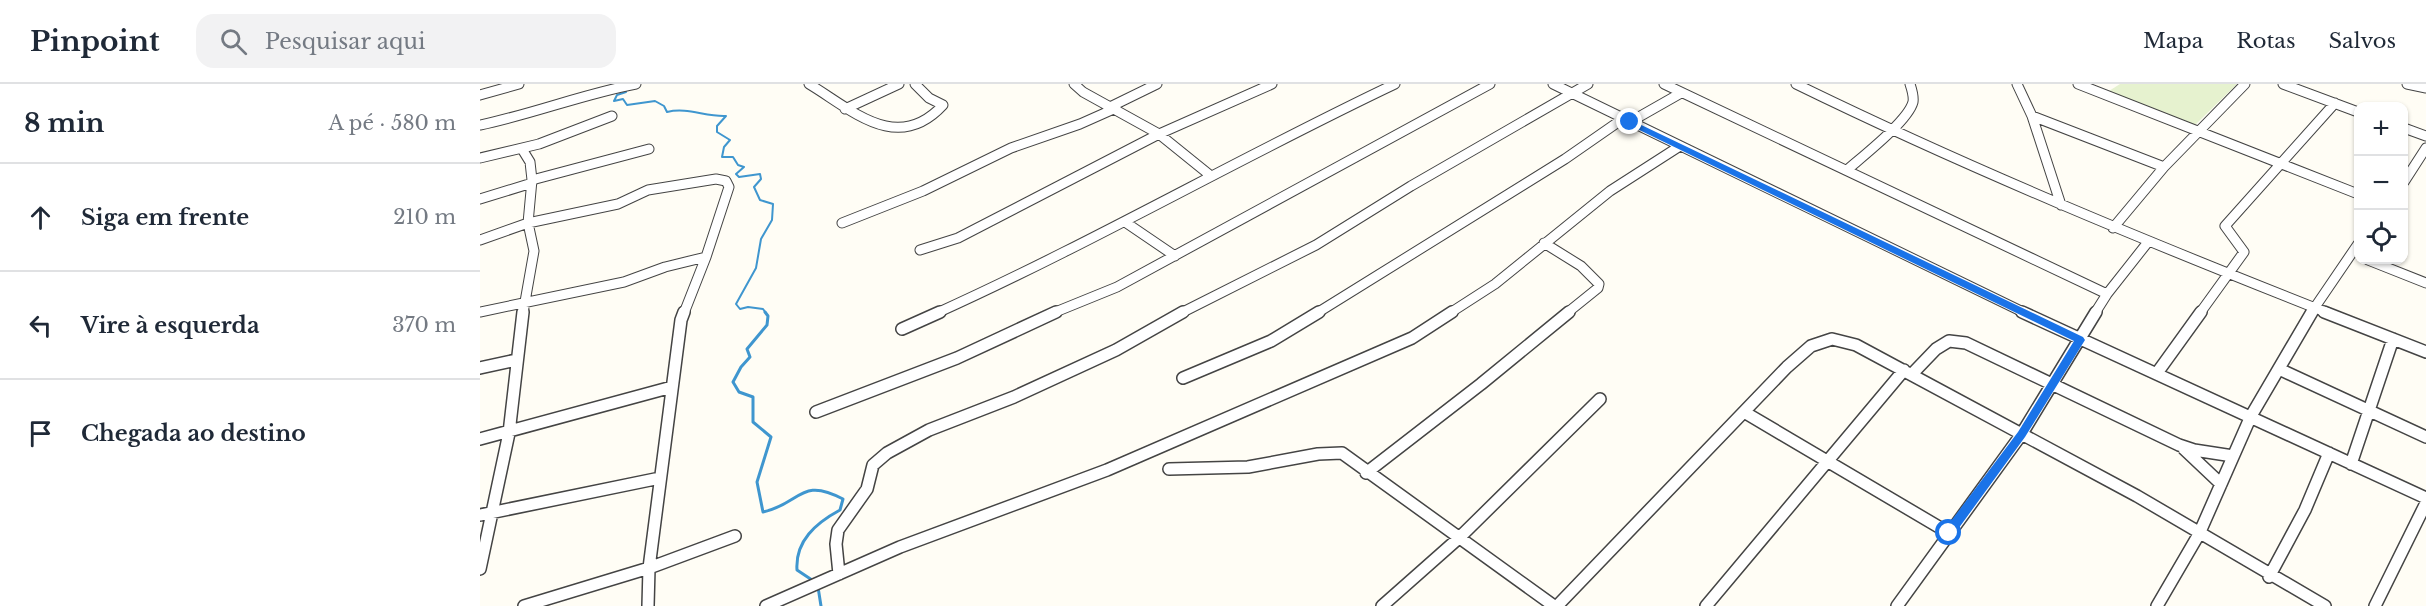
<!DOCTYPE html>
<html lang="pt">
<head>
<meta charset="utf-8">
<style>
  :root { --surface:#fff; --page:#f2f2f3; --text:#1f2937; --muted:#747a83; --line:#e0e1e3 }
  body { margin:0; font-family:"Libre Baskerville",serif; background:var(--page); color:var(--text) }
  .controls { position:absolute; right:18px; top:18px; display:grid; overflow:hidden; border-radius:12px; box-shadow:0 2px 4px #0004 }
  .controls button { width:54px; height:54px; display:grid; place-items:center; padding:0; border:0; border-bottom:2px solid var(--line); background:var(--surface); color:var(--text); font:30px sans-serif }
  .stop { position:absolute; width:18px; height:18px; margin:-14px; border:4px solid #1a73e8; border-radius:50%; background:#fff }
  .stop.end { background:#1a73e8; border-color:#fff; box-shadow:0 2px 6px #0008 }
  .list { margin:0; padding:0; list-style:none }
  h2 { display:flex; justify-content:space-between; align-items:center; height:78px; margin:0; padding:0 24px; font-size:26px }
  h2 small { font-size:20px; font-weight:400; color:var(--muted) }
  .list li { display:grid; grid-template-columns:39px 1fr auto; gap:18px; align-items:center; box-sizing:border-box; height:108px; padding:0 24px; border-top:2px solid var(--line) }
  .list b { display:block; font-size:22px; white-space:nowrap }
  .list em { font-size:20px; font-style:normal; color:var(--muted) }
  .icon { flex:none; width:33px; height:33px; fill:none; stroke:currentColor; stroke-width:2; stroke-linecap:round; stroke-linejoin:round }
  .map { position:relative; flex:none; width:1946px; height:522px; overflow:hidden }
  header { display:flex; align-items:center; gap:36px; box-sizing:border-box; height:84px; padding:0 30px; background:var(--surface); border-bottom:2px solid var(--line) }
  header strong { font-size:28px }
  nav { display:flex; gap:33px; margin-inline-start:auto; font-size:21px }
  .search { width:420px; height:54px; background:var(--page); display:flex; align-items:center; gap:15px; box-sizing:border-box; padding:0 21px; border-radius:18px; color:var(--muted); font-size:22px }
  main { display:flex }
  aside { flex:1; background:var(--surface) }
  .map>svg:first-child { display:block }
</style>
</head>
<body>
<header>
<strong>Pinpoint</strong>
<div class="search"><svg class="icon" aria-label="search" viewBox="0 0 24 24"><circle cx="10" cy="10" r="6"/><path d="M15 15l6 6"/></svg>Pesquisar aqui</div>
<nav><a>Mapa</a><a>Rotas</a><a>Salvos</a></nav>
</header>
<main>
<aside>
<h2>8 min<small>A pé · 580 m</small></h2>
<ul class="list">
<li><svg class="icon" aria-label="ahead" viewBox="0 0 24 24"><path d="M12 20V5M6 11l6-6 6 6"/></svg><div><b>Siga em frente</b></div><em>210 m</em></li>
<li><svg class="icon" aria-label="left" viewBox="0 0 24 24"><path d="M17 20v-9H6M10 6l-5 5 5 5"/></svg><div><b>Vire à esquerda</b></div><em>370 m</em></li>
<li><svg class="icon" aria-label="arrive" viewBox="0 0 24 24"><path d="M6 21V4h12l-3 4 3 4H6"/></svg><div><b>Chegada ao destino</b></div></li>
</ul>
</aside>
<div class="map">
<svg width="1946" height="522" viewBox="0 0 1946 522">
  <rect width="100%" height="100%" fill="#fffdf5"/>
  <path fill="#e6f2cf" d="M1640,0H1757L1713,43L1629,7Z"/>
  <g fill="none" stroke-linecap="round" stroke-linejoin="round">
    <path stroke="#3f96cf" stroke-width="2" d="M144,3L146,8L137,11L134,17L143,15L147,21L175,17L184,22L187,28C208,23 225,33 246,32L237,42V48L250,56L244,63L242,73H253L258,81L264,83L256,90L259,93L280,90L281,95L274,103L280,116L293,120L292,136L281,155L276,184L256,220L260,225L268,223L283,225L286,229"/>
    <path stroke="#3f96cf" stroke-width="3" d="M285,228L288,232L287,241L267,265L270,273L261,283L253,298L259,308L273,313V338L291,353L277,398L283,428C321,420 320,392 363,415L360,426C336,439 315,457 317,486L335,498
      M338,503L341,522"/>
    <defs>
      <path id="minor-far1" d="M329,0C371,25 417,71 463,21L449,14L435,0
        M594,0L603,8L679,50L731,92
        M1073,0L1545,229
        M1184,0L1627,210
        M1316,0C1490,85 1668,158 1848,229
        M1537,0L1552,32L1581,121
        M1598,0L1878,110
        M1803,0L1878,28
        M1927,0L1946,4
        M0,11L39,0
        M632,22L677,0
        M365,25L419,0
        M1552,32L1684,83
        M1150,38L1201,9
        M0,41C53,30 103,10 156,0
        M1924,44L1946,52
        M42,65L50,78L52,96L48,139L54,167L43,229
        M0,74L59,60L132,32
        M1367,86C1383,72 1428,37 1433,18C1434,12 1432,6 1430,0
        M52,96L169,65
        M1924,98L1946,64
        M0,115L52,99
        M645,138L695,172
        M362,139L443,107L531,64L600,40L636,24
        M1633,144L1684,83L1765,0
        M0,156L48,139L138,120L168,106L236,95L246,97L249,103L226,173L204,229
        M1064,159L1101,182L1119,200L1118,204L1087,229
        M440,166L478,154L679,50L792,0
        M1888,176L1946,199
        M0,228L144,198L185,183L226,173
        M457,229C612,159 761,73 915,0
        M573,229L637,203L1010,0
        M701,229L836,161L931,102L1108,0
        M837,229L1085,75L1144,34
        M970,229L1015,200L1130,107L1200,62
        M1615,229L1627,210L1668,158
        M1720,229L1764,168L1745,142L1855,19
        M1831,229L1878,160"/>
      <path id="minor" d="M1542,228L1946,414
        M1844,228L1946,268
        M422,245L460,228
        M0,284L36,276
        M1799,285L1946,353
        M1677,289L1721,228
        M1432,290L1456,265L1469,257L1486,259L1699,361L1714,366L1753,372
        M703,294L791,257L839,228
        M336,328L477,274L576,228
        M1264,328L1469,449
        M0,355L192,303
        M1704,365L1741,400
        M1871,380L1913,255
        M689,385L768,383L838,370L862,369L1074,522
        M886,389L1001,300L1089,228
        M0,431L180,394
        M0,485L29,349L43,228
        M359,490L356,460L358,446L387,405L393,381L407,369L449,346L534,313L636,266L703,228
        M1789,493L1825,426L1849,369
        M44,522L169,484L255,452
        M168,522L169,484L201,236L204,228
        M286,522L420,463L627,386L932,254L972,228
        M902,522L980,453L1120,315
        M1077,522L1307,283L1331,262L1352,255L1376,261L1657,412L1845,522
        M1226,522L1424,286
        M1417,522L1541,351L1616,228
        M1677,522L1719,450L1771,332L1832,228
        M1895,522L1946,419"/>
    </defs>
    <use href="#minor-far1" stroke="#444" stroke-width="11"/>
    <use href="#minor" stroke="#444" stroke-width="14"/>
    <use href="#minor-far1" stroke="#fff" stroke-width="9"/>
    <use href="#minor" stroke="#fff" stroke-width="11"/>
  </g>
  <path fill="#1a73e8" d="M1147,37H1153L1603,253L1605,256L1545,353L1473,452H1465V445L1538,348L1594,257L1147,40Z"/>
</svg>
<div class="controls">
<button>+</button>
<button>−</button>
<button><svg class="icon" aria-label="locate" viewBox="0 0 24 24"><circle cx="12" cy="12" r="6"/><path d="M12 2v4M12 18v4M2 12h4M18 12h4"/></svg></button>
</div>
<div class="stop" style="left:1469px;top:449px"></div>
<div class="stop end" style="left:1150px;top:38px"></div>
</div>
</main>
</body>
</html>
